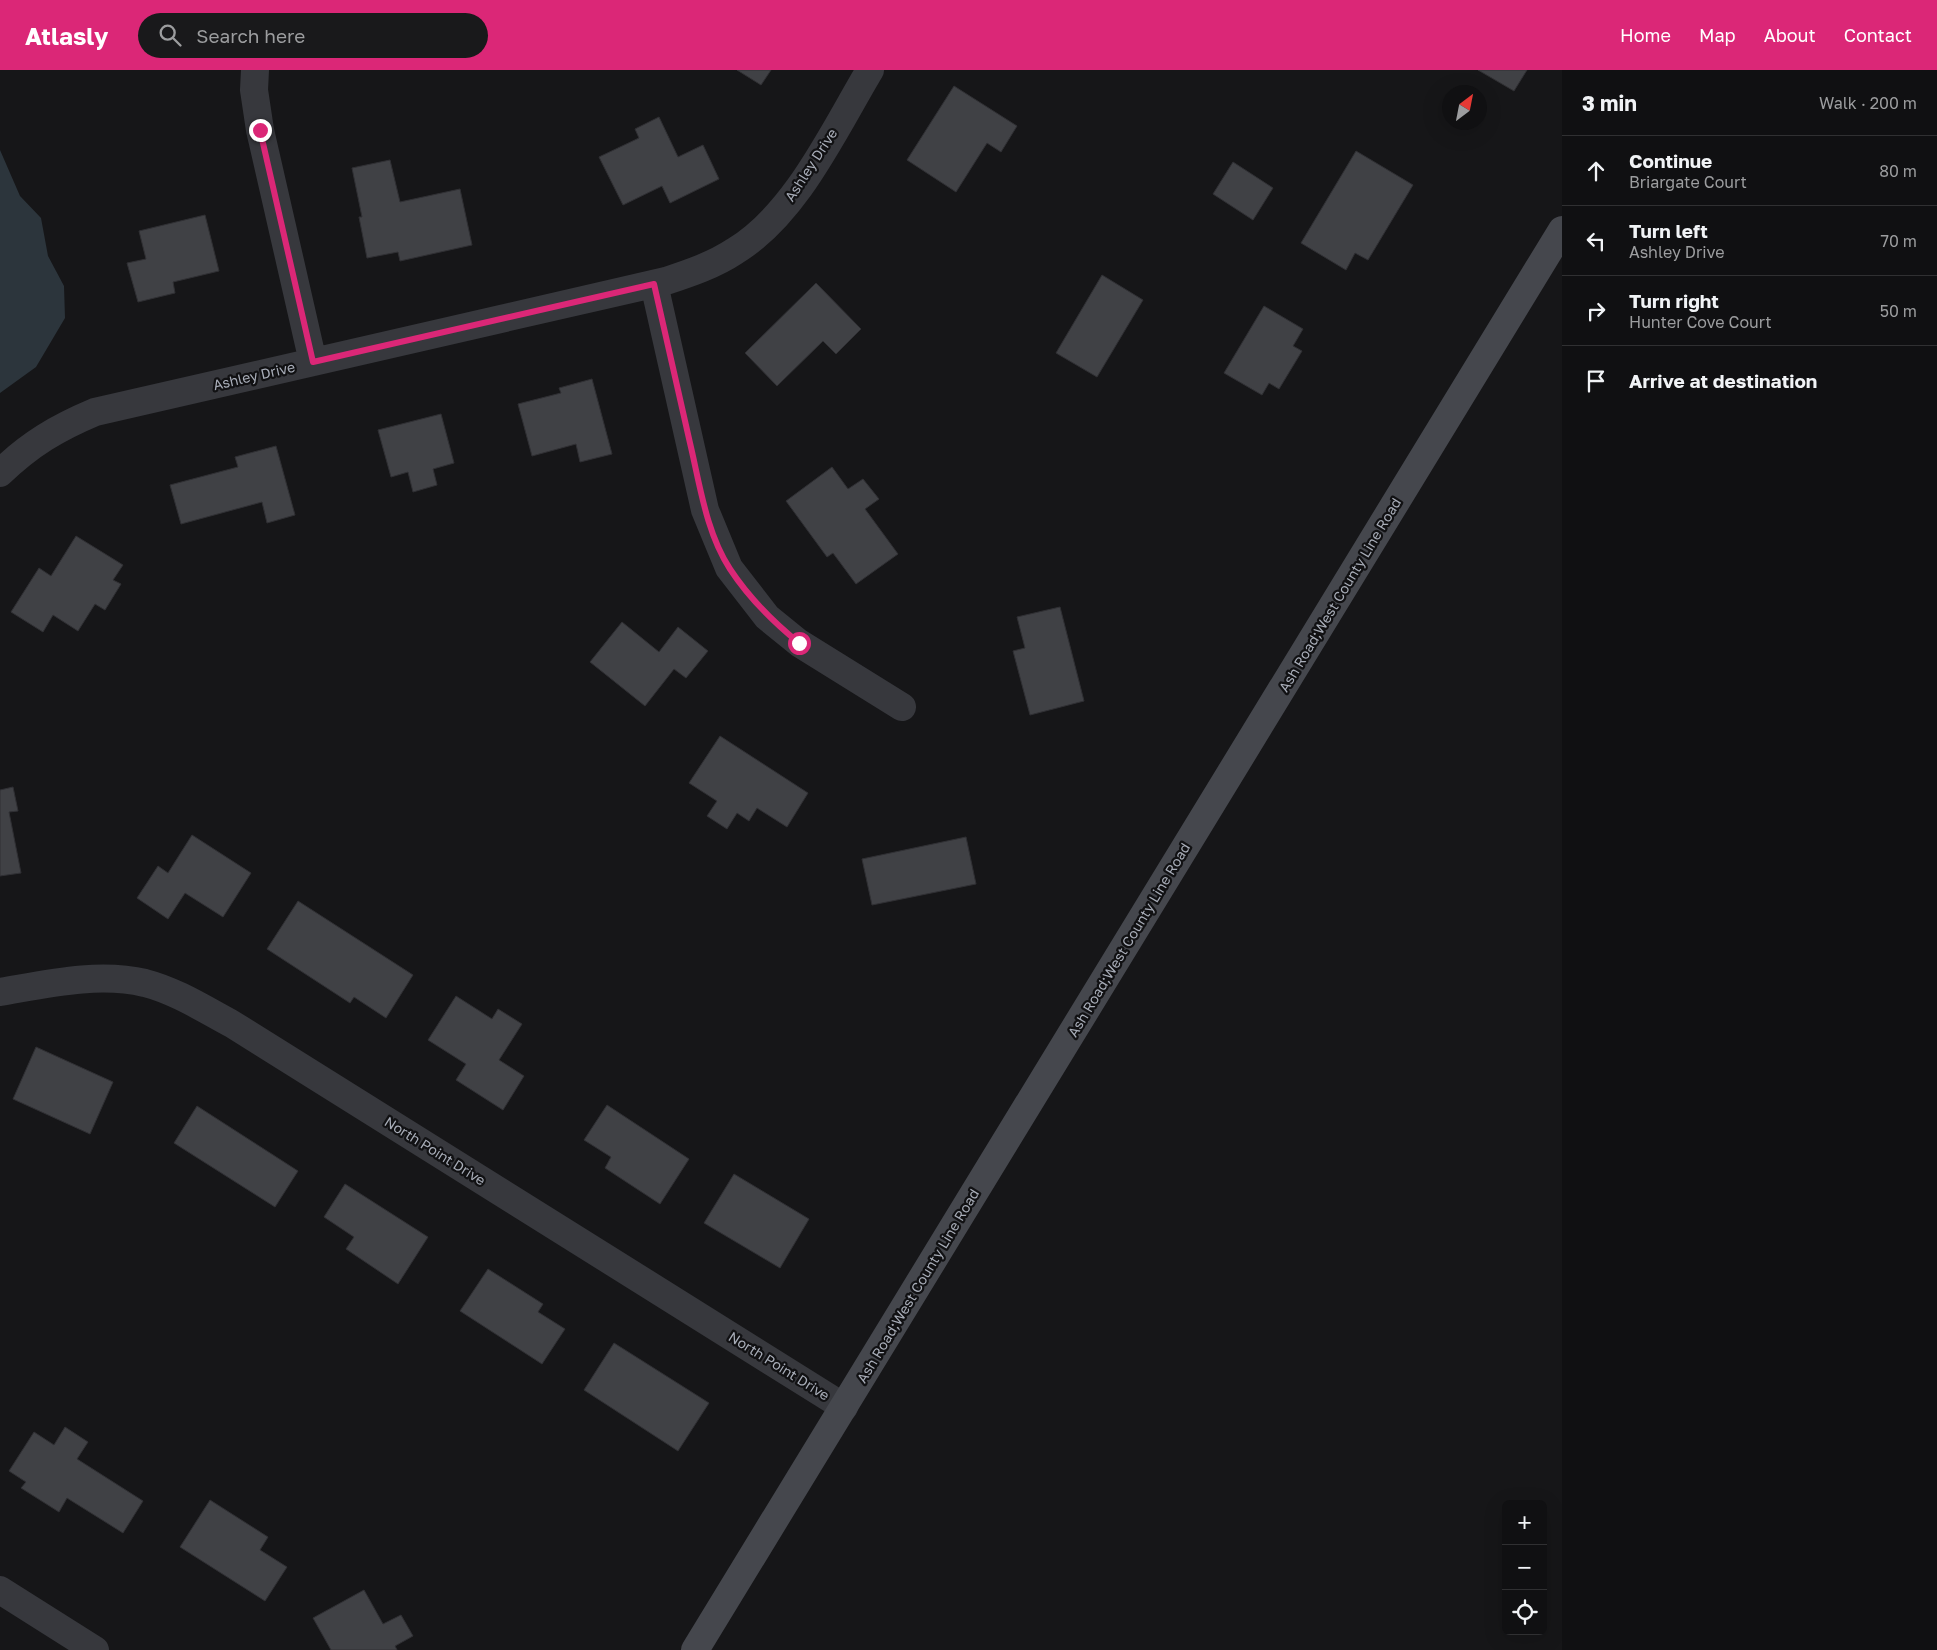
<!DOCTYPE html>
<html lang="en">
<head>
<meta charset="utf-8">
<style>
  :root { --surface:#101012; --page:#19191b; --text:#f1f3f6; --muted:#9c9d9f; --line:#303032; --accent:#db2777 }
  body { margin:0; font-family:"Golos Text",sans-serif; background:var(--page); color:var(--text) }
  .controls { position:absolute; right:15px; bottom:15px; display:grid; overflow:hidden; border-radius:8px; box-shadow:0 5px 20px #0002 }
  .controls button { width:45px; height:45px; display:grid; place-items:center; padding:0; border:0; border-bottom:1px solid var(--line); background:var(--surface); color:var(--text); font:25px sans-serif }
  .compass { position:absolute; left:1442px; top:15px; width:45px; height:45px; border-radius:50%; background:var(--surface); box-shadow:0 5px 20px #0002; rotate:32deg }
  .stop { position:absolute; width:15px; height:15px; margin:-11px; border:4px solid #db2777; border-radius:50%; background:#fff }
  .stop.end { background:#db2777; border-color:#fff; box-shadow:0 1px 5px #0008 }
  .list { margin:0; padding:0; list-style:none }
  h2 { display:flex; justify-content:space-between; align-items:center; height:65px; margin:0; padding:0 20px; font-size:21px }
  h2 small { font-size:16px; font-weight:400; color:var(--muted) }
  .list li { display:grid; grid-template-columns:32px 1fr auto; gap:15px; align-items:center; box-sizing:border-box; height:70px; padding:0 20px; border-top:1px solid var(--line) }
  .list b { display:block; font-size:19px; white-space:nowrap }
  .list p { margin:0; font-size:16px; white-space:nowrap; color:var(--muted) }
  .list em { font-size:16px; font-style:normal; color:var(--muted) }
  .icon { flex:none; width:28px; height:28px; fill:none; stroke:currentColor; stroke-width:2; stroke-linecap:round; stroke-linejoin:round }
  .map { position:relative; flex:none; width:1562px; height:1580px; overflow:hidden }
  header { display:flex; align-items:center; gap:30px; box-sizing:border-box; height:70px; padding:0 25px; background:var(--accent); color:#fff }
  header strong { font-size:24px }
  nav { display:flex; gap:28px; margin-inline-start:auto; font-size:18px }
  .search { width:350px; height:45px; background:var(--page); display:flex; align-items:center; gap:12px; box-sizing:border-box; padding:0 18px; border-radius:28px; color:var(--muted); font-size:19px }
  main { display:flex }
  aside { flex:1; background:var(--surface) }
  .map>svg:first-child { display:block }
</style>
</head>
<body>
<header>
<strong>Atlasly</strong>
<div class="search"><svg class="icon" aria-label="search" viewBox="0 0 24 24"><circle cx="10" cy="10" r="6"/><path d="M15 15l6 6"/></svg>Search here</div>
<nav><a>Home</a><a>Map</a><a>About</a><a>Contact</a></nav>
</header>
<main>
<div class="map">
<svg width="1562" height="1580" viewBox="0 0 1562 1580">
  <rect width="100%" height="100%" fill="#161618"/>
  <path fill="#2c353c" d="M0,80L20,126L41,148L48,186L64,216L65,248L36,297L0,323Z"/>
  <path fill="#404145" stroke="#303034" d="M737,0H771L761,15Z
    M1478,0H1527L1514,21Z
    M954,16L1017,56L1001,82L987,73L956,122L907,90Z
    M659,47L678,87L703,75L719,109L670,133L662,116L623,135L599,87L639,68L635,59Z
    M1356,81L1413,115L1368,190L1355,183L1346,200L1301,173Z
    M390,90L400,132L460,119L472,175L400,191L398,182L367,188L359,147H362L352,98Z
    M1233,92L1273,118L1253,150L1213,124Z
    M205,145L219,201L173,212L175,223L138,232L127,193L146,189L139,161Z
    M1102,205L1143,230L1097,307L1056,283Z
    M816,213L861,259L836,284L823,271L777,316L745,283Z
    M1264,236L1303,259L1293,276L1302,281L1279,319L1269,313L1262,325L1224,303Z
    M592,309L612,384L580,392L576,374L532,386L518,334L561,323L559,318Z
    M441,344L454,393L433,399L437,415L413,422L408,402L391,407L378,360Z
    M276,376L295,445L267,453L262,432L181,454L170,415L238,397L235,387Z
    M832,397L848,419L863,409L879,429L865,439L898,484L856,514L833,483L827,487L786,431Z
    M76,466L123,495L113,510L121,514L105,540L95,534L78,561L53,545L43,562L11,542L39,498L51,506Z
    M1060,537L1084,631L1030,645L1013,581L1025,578L1017,547Z
    M622,552L659,582L678,557L708,581L686,608L674,599L645,636L590,592Z
    M720,666L808,723L787,757L757,738L749,751L737,743L727,759L707,746L717,731L689,713Z
    M13,717L18,741L9,742L21,803L0,806V720Z
    M192,765L251,803L223,847L185,823L168,849L137,828L158,796L168,803Z
    M966,767L976,814L872,835L862,789Z
    M298,831L413,905L386,948L354,927L350,933L267,879Z
    M456,926L492,949L498,939L522,954L499,990L524,1006L503,1040L456,1010L466,994L428,970Z
    M36,977L113,1012L90,1064L13,1029Z
    M607,1035L689,1089L660,1134L605,1098L611,1087L584,1070Z
    M197,1036L298,1101L275,1137L174,1073Z
    M734,1104L809,1149L780,1198L704,1153Z
    M345,1114L428,1167L398,1214L346,1179L354,1167L324,1147Z
    M488,1199L543,1234L538,1242L565,1259L542,1294L460,1241Z
    M614,1273L709,1333L678,1381L584,1320Z
    M65,1357L88,1372L77,1389L143,1431L123,1463L67,1428L59,1442L21,1418L26,1412L9,1401L34,1362L54,1375Z
    M210,1430L268,1467L260,1480L287,1497L265,1531L180,1477Z
    M364,1520L383,1554L401,1545L413,1566L395,1576L397,1580H331L313,1548Z"/>
  <g fill="none" stroke-linecap="round" stroke-linejoin="round">
    <path stroke="#37383d" stroke-width="28" d="M255,0L254,20L260,60L313,292
      M654,214L705,440L729,498L767,547L799,573L902,637
      M0,403C30,374 57,358 95,342L666,211C690,203 714,195 735,181C796,144 834,60 870,0
      M0,922C47,914 98,902 145,913C176,921 204,939 232,954L844,1337
      M0,1520L95,1580"/>
    <path stroke="#45474d" stroke-width="28" d="M695,1580L1562,160"/>
  </g>
  <g fill="none" stroke-linecap="round" stroke-linejoin="round">
    <path stroke="#db2777" stroke-width="6" d="M260,60L313,292L654,214C666,267 678,320 690,373C700,415 706,462 730,499C749,528 772,551 799,573"/>
  </g>
  <g text-anchor="middle" stroke-width="4.5" stroke-linejoin="round" paint-order="stroke">
    <g font-size="14" fill="#a8adb8" stroke="#111113">
      <text transform="translate(811 95) rotate(-57)" y="5">Ashley Drive</text>
      <text transform="translate(254 306) rotate(-13)" y="5">Ashley Drive</text>
      <text transform="translate(1340 525) rotate(-59)" y="5">Ash Road;West County Line Road</text>
      <text transform="translate(1129 870) rotate(-59)" y="5">Ash Road;West County Line Road</text>
      <text transform="translate(435 1081) rotate(32)" y="5">North Point Drive</text>
      <text transform="translate(918 1216) rotate(-59)" y="5">Ash Road;West County Line Road</text>
      <text transform="translate(779 1296) rotate(32)" y="5">North Point Drive</text>
    </g>
  </g>
</svg>
<div class="controls">
<button>+</button>
<button>−</button>
<button><svg class="icon" aria-label="locate" viewBox="0 0 24 24"><circle cx="12" cy="12" r="6"/><path d="M12 2v4M12 18v4M2 12h4M18 12h4"/></svg></button>
</div>
<svg class="compass" viewBox="-18 -18 36 36"><path d="M0-13l5 13h-10z" fill="#e53935"/><path d="M0 13l5-13h-10z" fill="#9c9d9f"/></svg>
<div class="stop" style="left:799px;top:573px"></div>
<div class="stop end" style="left:260px;top:60px"></div>
</div>
<aside>
<h2>3 min<small>Walk · 200 m</small></h2>
<ul class="list">
<li><svg class="icon" aria-label="ahead" viewBox="0 0 24 24"><path d="M12 20V5M6 11l6-6 6 6"/></svg><div><b>Continue</b><p>Briargate Court</p></div><em>80 m</em></li>
<li><svg class="icon" aria-label="left" viewBox="0 0 24 24"><path d="M17 20v-9H6M10 6l-5 5 5 5"/></svg><div><b>Turn left</b><p>Ashley Drive</p></div><em>70 m</em></li>
<li><svg class="icon" aria-label="right" viewBox="0 0 24 24"><path d="M7 20v-9h11M14 6l5 5-5 5"/></svg><div><b>Turn right</b><p>Hunter Cove Court</p></div><em>50 m</em></li>
<li><svg class="icon" aria-label="arrive" viewBox="0 0 24 24"><path d="M6 21V4h12l-3 4 3 4H6"/></svg><div><b>Arrive at destination</b></div></li>
</ul>
</aside>
</main>
</body>
</html>
